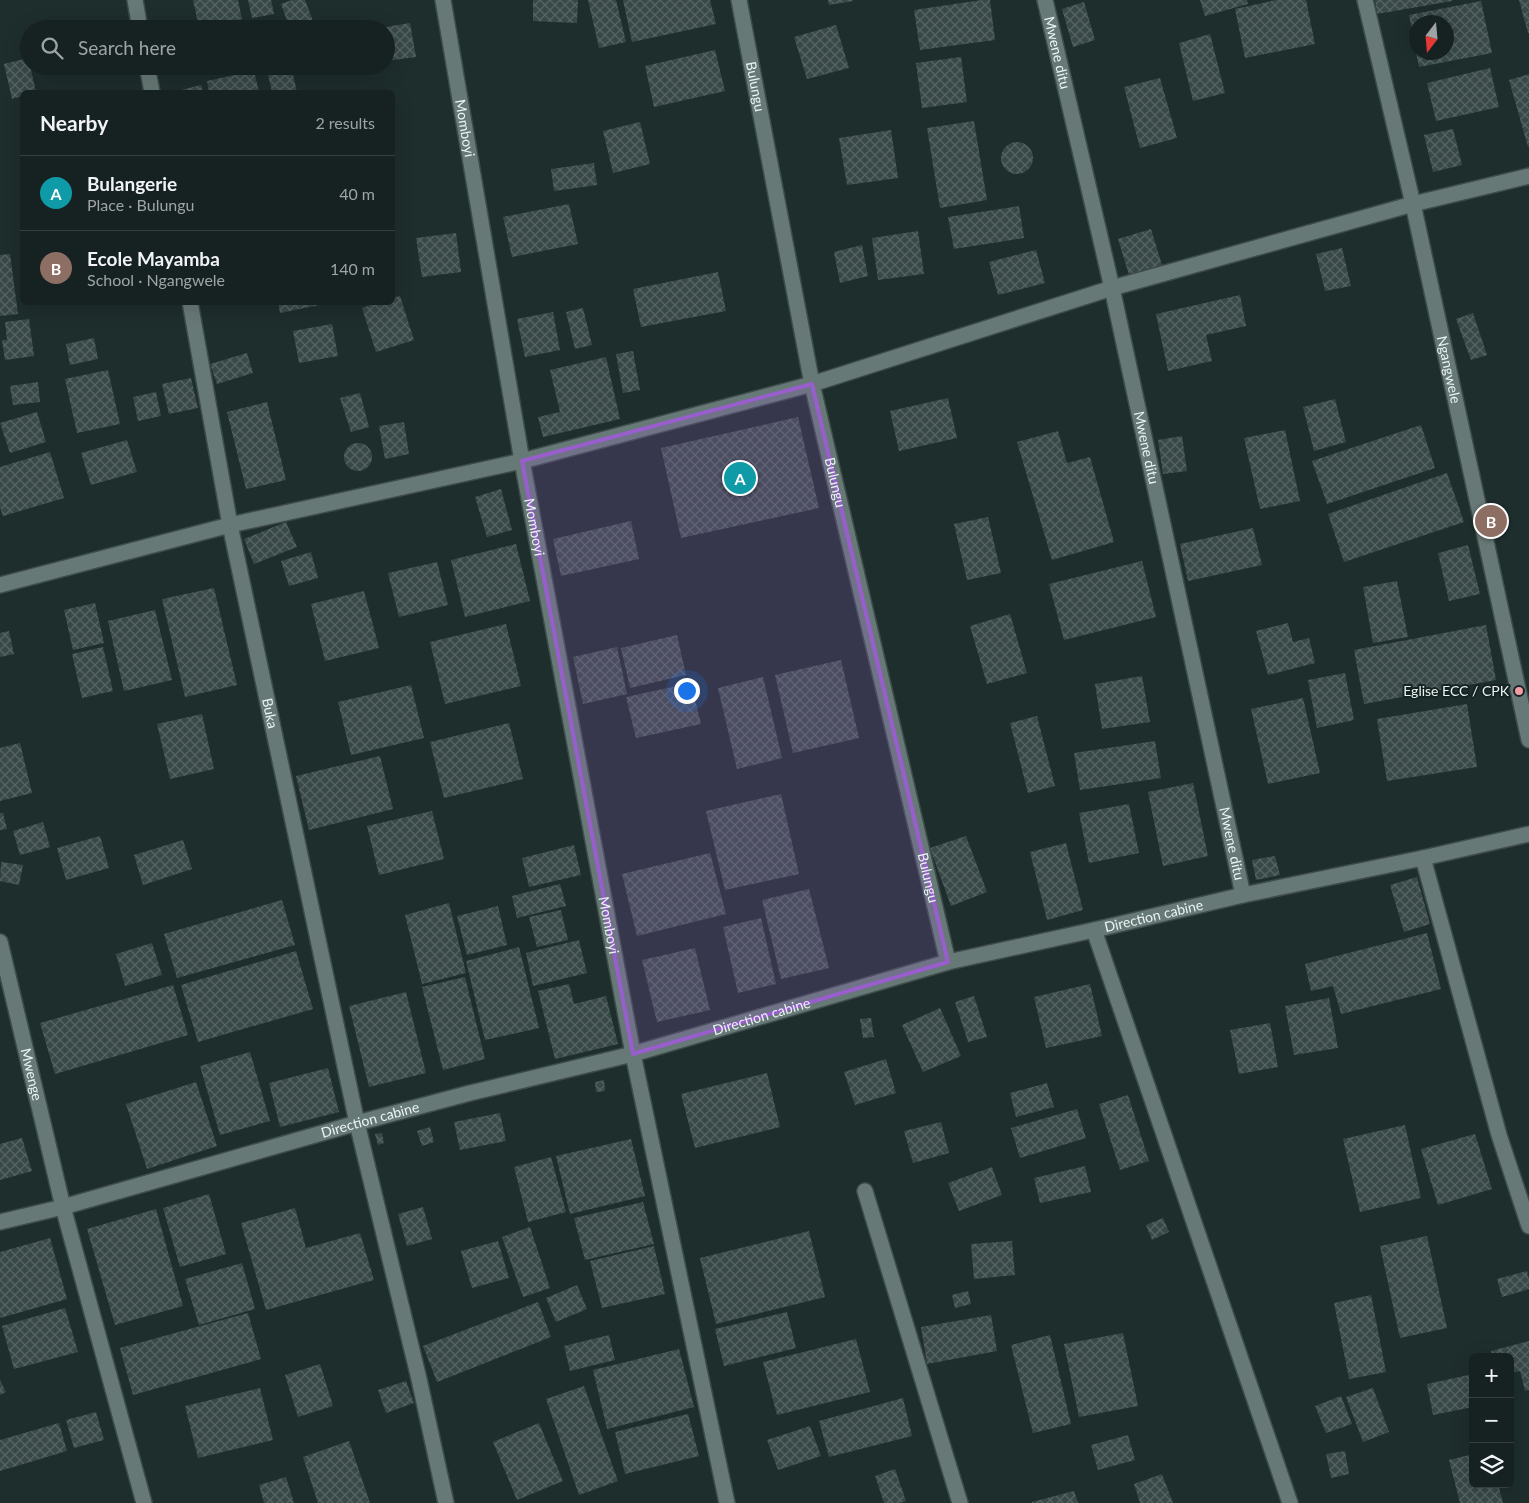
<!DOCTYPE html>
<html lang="en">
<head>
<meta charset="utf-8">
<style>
  :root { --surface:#162221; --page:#232f2e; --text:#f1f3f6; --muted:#9ea4a5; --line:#353f3f; --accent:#f49aa3 }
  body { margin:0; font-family:Lato,sans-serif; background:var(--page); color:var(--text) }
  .controls { position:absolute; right:15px; bottom:15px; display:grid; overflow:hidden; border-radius:8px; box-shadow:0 5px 20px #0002 }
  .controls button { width:45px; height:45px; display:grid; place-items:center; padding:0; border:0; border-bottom:1px solid var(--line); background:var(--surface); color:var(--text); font:25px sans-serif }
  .compass { position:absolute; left:1409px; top:15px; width:45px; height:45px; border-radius:50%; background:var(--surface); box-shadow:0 5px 20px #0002; rotate:196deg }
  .you { position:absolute; left:686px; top:690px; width:18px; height:18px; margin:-12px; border:4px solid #fff; border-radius:50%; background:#1a73e8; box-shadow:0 0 0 8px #1a73e833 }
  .badge { display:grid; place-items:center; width:32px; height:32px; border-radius:50%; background:var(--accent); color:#fff; font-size:16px; font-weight:700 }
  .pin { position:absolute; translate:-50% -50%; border:2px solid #fff; box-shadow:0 1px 5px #0006 }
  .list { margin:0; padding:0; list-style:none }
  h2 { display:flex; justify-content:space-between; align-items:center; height:65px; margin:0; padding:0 20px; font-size:21px }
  h2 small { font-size:16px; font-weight:400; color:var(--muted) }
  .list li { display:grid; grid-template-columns:32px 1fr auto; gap:15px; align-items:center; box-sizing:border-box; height:75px; padding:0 20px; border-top:1px solid var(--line) }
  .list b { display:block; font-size:19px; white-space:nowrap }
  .list p { margin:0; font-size:16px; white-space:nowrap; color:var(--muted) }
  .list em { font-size:16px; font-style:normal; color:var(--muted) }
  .icon { flex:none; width:28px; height:28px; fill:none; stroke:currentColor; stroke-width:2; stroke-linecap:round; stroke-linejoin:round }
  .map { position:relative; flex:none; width:1529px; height:1503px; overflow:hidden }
  .search { position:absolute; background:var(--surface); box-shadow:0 5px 20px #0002; left:20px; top:20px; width:375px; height:55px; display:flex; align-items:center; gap:12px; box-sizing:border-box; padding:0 18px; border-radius:28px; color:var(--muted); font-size:19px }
  .panel { position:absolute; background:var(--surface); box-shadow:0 5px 20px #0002; left:20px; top:90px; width:375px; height:215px; border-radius:8px }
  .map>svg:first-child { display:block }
</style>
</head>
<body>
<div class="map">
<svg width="1529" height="1503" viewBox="0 0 1529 1503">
  <defs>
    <pattern id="building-cross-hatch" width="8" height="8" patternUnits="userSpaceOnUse" patternTransform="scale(1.25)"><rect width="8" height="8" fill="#394947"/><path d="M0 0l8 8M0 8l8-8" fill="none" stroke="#566462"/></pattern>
  </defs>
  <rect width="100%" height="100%" fill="#1e2e2c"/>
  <path fill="url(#building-cross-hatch)" d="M193,0H238L242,19L199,27Z
    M248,0H271L274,14L252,18Z
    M292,0H305L316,29H290L281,4Z
    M533,0H578L577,23L533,21Z
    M588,0H616L626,42L599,48Z
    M623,0H710L716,24L632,42Z
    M828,0H853V1L829,5Z
    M982,0H990L995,40L920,50L914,10Z
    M1200,0H1247L1248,4L1205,16Z
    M1276,0H1306L1315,44L1245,58L1235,9Z
    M1375,0H1452V1L1377,14Z
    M1519,0H1529V33H1528Z
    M1481,1L1492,53L1419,67L1416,52H1446V22H1416V49L1409,15Z
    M1084,2L1095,40L1073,47L1062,9Z
    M410,23L416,57L386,61V29L380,28Z
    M836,25L849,68L807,79L794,37Z
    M1210,34L1225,93L1193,101L1179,43Z
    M715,50L725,91L654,107L645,66Z
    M961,57L967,102L922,108L916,63Z
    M28,58L29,66H30L36,92H22V96L12,99L4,64Z
    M266,66H291L297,92H272Z
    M1490,68L1499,107L1436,121L1427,83Z
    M254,71L259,92H209L207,81Z
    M1529,74V147H1528L1509,80Z
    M1160,78L1177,138L1140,148L1124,87Z
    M201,85L203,92H181V90Z
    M974,121L987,200L940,208L927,128Z
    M640,122L650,164L613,173L603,131Z
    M1453,129L1462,165L1433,172L1424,135Z
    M891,130L898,178L847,185L839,138Z
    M1001 158a16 16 0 1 1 32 0a16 16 0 1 1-32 0Z
    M594,163L597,185L554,191L551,169Z
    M569,204L578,244L512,257L503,217Z
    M1019,206L1024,238L954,249L948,217Z
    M1151,229L1162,265L1129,275L1118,239Z
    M918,231L924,274L878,280L872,238Z
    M456,233L461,272L422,277L416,238Z
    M862,245L868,276L840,283L834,252Z
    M1342,248L1351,286L1325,291L1316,254Z
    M1036,250L1045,283L998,295L989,262Z
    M10,254L18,314L0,316V255Z
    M718,272L726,311L641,327L633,289Z
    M1240,295L1246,326L1206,335L1212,361L1168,371L1156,314Z
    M400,296L414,340L376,352L362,308L379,302H392V298Z
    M278,302H329V303L280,313Z
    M583,308L592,345L575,349L566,312Z
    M553,312L560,350L525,357L517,319Z
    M1473,313L1487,355L1471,360L1456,319Z
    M29,319L34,356L5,360L2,340H7L5,322Z
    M332,324L338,356L299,363L293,331Z
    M94,338L98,359L70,365L66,344Z
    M633,351L640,390L623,393L616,354Z
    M247,353L253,373L217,384L210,364Z
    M606,357L620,419L543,437L538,417L560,412L550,370Z
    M108,370L120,424L77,433L65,379Z
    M191,378L198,408L169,414L162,384Z
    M38,382L40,402L13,405L10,386Z
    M156,392L161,416L138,421L133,397Z
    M360,393L369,427L351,432L340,398Z
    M948,398L957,438L899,451L890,411Z
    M1335,399L1346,442L1314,451L1303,407Z
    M267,402L286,480L246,489L227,412Z
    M37,412L46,442L10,453L0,423Z
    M798,417L819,508L681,538L661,448Z
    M404,422L409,454L385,459L379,426Z
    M1421,425L1435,468L1327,504L1312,461Z
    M1285,430L1300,501L1260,509L1244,438Z
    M1058,431L1067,463L1090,457L1114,542L1052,560L1017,442Z
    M1182,436L1187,471L1163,474L1158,440Z
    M127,440L137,472L91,485L81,453Z
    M344 457a14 14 0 1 1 28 0a14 14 0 1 1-28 0Z
    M50,452L64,498L3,516L0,507V467Z
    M1447,473L1464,522L1344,562L1328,514Z
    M501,489L512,530L487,537L475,497Z
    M988,517L1001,573L967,580L954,524Z
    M631,521L639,559L561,576L553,539Z
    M286,522L297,547L254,564L244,539Z
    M1253,528L1262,565L1188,581L1180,544Z
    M516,544L530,601L465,617L451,560Z
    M1468,545L1480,594L1449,601L1438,553Z
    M311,552L318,578L289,586L281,561Z
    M1142,561L1156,617L1064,640L1049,584Z
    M437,562L448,605L399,617L388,573Z
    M1397,581L1408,637L1373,643L1363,587Z
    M214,588L237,685L185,697L162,599Z
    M364,591L379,648L325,661L311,604Z
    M95,603L104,643L73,650L64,610Z
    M155,610L172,680L124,691L108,621Z
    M1010,614L1027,673L987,684L970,626Z
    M1288,623L1293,642L1309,638L1315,663L1268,675L1256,631Z
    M506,624L521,686L445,704L430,642Z
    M1486,625L1496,680L1364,704L1354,650Z
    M9,631L14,654L0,657V633Z
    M677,635L686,675L630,688L621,648Z
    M103,647L113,691L82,698L72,654Z
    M617,647L627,694L583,704L573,657Z
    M841,660L859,738L793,753L775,675Z
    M1345,673L1354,720L1317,728L1308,680Z
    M1142,676L1150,722L1102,729L1095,684Z
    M763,677L782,758L737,769L718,688Z
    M691,683L701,724L636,738L626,697Z
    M411,685L424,738L351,755L338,702Z
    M1303,698L1320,773L1268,784L1251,709Z
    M1467,704L1477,767L1387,781L1377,719Z
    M202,714L214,769L170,779L157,724Z
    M1037,716L1055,786L1028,793L1010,723Z
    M509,723L523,779L444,798L430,742Z
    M1155,741L1161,778L1080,790L1074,753Z
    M20,743L32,793L0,801V748Z
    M380,756L393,809L309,830L296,776Z
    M1193,783L1208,856L1163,866L1148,792Z
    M781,794L799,874L725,890L706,811Z
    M1129,804L1139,853L1089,863L1079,813Z
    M432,811L444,859L379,875L367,826Z
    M0,813H3L7,829L0,830Z
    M43,822L50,847L20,855L13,831Z
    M100,836L109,868L66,880L57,848Z
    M966,836L987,892L951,906L930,848Z
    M183,840L192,869L143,885L134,855Z
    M1066,843L1083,910L1047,920L1030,852Z
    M574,845L581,875L529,887L522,858Z
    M710,853L726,914L637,936L622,874Z
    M1275,856L1280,875L1256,880L1252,860Z
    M1,862L23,865L19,885L0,881Z
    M1417,877L1430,924L1404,932L1390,885Z
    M560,884L566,906L517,918L512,896Z
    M809,889L829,968L781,979L762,900Z
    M282,900L295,945L177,978L164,934Z
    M449,903L466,973L422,984L405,915Z
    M498,906L507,945L467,955L457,916Z
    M561,910L568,940L537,947L529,917Z
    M761,918L776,984L738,993L723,927Z
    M1427,933L1441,989L1341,1014L1333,986L1311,991L1305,964Z
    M579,940L587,973L533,986L526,953Z
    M152,943L162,975L125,986L116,954Z
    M519,947L539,1028L485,1040L466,961Z
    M695,948L710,1010L657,1022L642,960Z
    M296,951L313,1009L198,1042L181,985Z
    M465,977L485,1059L443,1070L422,987Z
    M569,984L574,1004L606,996L618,1044L555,1059L538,991Z
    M1090,984L1102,1036L1046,1048L1034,997Z
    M173,985L188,1035L55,1074L40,1023Z
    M406,992L426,1073L369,1087L349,1006Z
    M974,996L987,1037L968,1042L955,1002Z
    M1329,998L1338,1048L1294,1055L1285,1006Z
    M940,1008L961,1056L923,1072L902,1025Z
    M871,1018L874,1037L863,1038L860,1019Z
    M1270,1023L1278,1067L1239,1074L1230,1030Z
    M250,1052L270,1121L220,1135L200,1066Z
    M886,1059L896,1093L855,1105L844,1072Z
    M328,1068L339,1112L280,1127L269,1083Z
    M767,1073L780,1127L695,1148L681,1094Z
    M604,1080L605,1091L596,1092L595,1082Z
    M196,1082L217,1146L147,1169L126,1104Z
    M1047,1083L1054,1107L1016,1117L1010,1093Z
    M1128,1095L1149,1161L1120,1170L1099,1104Z
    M1077,1109L1086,1138L1020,1158L1011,1128Z
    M500,1113L506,1141L460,1150L454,1122Z
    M941,1122L949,1153L913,1163L904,1131Z
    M1405,1125L1421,1198L1360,1212L1343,1139Z
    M430,1127L434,1142L422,1146L417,1131Z
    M382,1133L384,1143L378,1145L375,1134Z
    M1475,1134L1492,1189L1438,1205L1421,1149Z
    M22,1138L32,1171L0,1180V1144Z
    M631,1139L645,1196L570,1214L556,1156Z
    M551,1157L566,1212L528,1222L514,1167Z
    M1085,1166L1091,1192L1040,1203L1034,1178Z
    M992,1167L1002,1195L959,1211L948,1183Z
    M209,1194L226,1254L180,1267L163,1208Z
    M643,1202L654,1244L585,1260L574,1218Z
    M423,1207L432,1239L407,1246L398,1214Z
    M295,1208L306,1248L360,1233L374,1280L266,1310L241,1223Z
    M156,1209L183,1306L115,1325L87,1229Z
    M1163,1218L1169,1232L1152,1240L1146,1225Z
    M530,1227L550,1288L523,1297L502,1237Z
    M809,1231L825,1297L716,1324L700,1258Z
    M1427,1236L1447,1328L1400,1338L1380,1246Z
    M50,1238L67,1299L0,1318V1252Z
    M498,1241L509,1278L472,1288L461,1251Z
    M1012,1241L1015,1275L974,1279L971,1244Z
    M654,1246L665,1294L602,1308L590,1261Z
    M242,1263L255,1309L199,1325L185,1279Z
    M1527,1271L1529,1279V1289L1502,1297L1497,1279Z
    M577,1285L587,1309L556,1322L546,1298Z
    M968,1291L971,1304L955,1308L952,1295Z
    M1371,1295L1386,1372L1349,1379L1334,1303Z
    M538,1302L551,1337L437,1382L423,1346Z
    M65,1308L78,1352L14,1369L2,1326Z
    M787,1312L796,1348L724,1366L715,1329Z
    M248,1313L261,1359L133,1395L120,1348Z
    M991,1315L997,1351L927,1364L921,1327Z
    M1123,1333L1138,1406L1079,1417L1064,1344Z
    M609,1335L615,1360L570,1371L564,1346Z
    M1050,1335L1071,1424L1033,1433L1011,1345Z
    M856,1339L870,1392L777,1415L763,1362Z
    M1529,1341V1390L1525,1391L1520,1371L1510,1373V1357H1492L1491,1351Z
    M679,1349L694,1407L607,1429L593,1370Z
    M320,1364L333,1406L298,1417L285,1375Z
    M1473,1374V1407L1433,1415L1427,1384Z
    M0,1380L6,1392L0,1395Z
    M406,1381L414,1403L386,1413L378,1390Z
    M584,1386L618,1481L579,1495L546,1399Z
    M260,1388L273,1440L198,1458L185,1406Z
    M1373,1388L1389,1432L1363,1442L1346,1397Z
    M1341,1396L1352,1424L1326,1433L1315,1406Z
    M903,1398L912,1436L829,1457L819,1421Z
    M96,1412L104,1440L74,1448L66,1420Z
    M688,1414L699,1456L625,1474L615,1432Z
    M59,1423L67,1451L0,1471V1440Z
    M539,1423L563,1481L517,1500L493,1442Z
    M810,1426L821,1456L778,1470L767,1440Z
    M1128,1435L1135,1460L1098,1470L1091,1445Z
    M349,1441L370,1503H318L303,1457Z
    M1345,1451L1349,1474L1331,1478L1326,1454Z
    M1473,1454V1484H1498L1503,1503H1460L1449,1460Z
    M895,1469L906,1501L900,1503H884L875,1476Z
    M1162,1474L1173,1503H1140L1134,1484Z
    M286,1477L294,1503H264L259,1485Z
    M1074,1491L1078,1503H1032V1502Z"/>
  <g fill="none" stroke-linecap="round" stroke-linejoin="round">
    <defs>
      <g id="minor">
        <path d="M135,0L140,29"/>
        <path id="s1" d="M443,0L522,461L633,1054L727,1503"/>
        <path id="s2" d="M739,0L812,384L948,962"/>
        <path id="s3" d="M1045,0L1112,288L1243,895"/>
        <path id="s4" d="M1365,0L1413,204L1529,740"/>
        <path d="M147,66L152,92"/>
        <path id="s5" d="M190,302L230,525L357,1123L419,1379L446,1503"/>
        <path d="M0,585L230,525L522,461L812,384L1112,288L1413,204L1529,176"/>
        <path d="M1423,858L1499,1135L1529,1226"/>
        <path d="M1094,930L1290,1503"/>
        <path id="s6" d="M0,942L63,1207L144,1503"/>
        <path d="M865,1191L960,1503"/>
        <path id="s7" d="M0,1222L63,1207L357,1123L470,1093L633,1054L948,962L1094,930L1243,895L1423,858L1529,834"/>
      </g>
    </defs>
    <use href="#minor" stroke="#3d4b49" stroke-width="18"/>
    <use href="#minor" stroke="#677976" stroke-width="15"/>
  </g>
  <path fill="#975ecc" fill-opacity="0.2" stroke="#975ecc" stroke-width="4" stroke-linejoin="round" d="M812,384L948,962L633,1054L522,461Z"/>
  <circle fill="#f49aa3" stroke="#152422" stroke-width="2" cx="1519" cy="691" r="5"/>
  <g text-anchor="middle" stroke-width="4" stroke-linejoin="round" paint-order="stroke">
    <g font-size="14" fill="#eaf4f2" stroke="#152422">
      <text dy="5" stroke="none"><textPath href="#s3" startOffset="54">Mwene ditu</textPath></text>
      <text dy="5" stroke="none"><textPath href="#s2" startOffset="88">Bulungu</textPath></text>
      <text dy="5" stroke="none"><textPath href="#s1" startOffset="130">Momboyi</textPath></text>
      <text dy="5" stroke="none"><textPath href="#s4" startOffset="379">Ngangwele</textPath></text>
      <text dy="5" stroke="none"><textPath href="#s3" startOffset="459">Mwene ditu</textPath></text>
      <text dy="5" stroke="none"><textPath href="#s2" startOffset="492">Bulungu</textPath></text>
      <text dy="5" stroke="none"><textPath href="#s1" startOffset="535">Momboyi</textPath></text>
      <text dy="5" stroke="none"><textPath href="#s5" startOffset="419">Buka</textPath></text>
      <text dy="5" stroke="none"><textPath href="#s3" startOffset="864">Mwene ditu</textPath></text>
      <text dy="5" stroke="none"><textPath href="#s2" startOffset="898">Bulungu</textPath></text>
      <text dy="5" stroke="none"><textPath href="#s7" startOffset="1194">Direction cabine</textPath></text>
      <text dy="5" stroke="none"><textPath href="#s1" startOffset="940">Momboyi</textPath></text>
      <text dy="5" stroke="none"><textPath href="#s7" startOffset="789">Direction cabine</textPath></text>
      <text dy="5" stroke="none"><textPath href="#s6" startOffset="136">Mwenge</textPath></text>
      <text dy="5" stroke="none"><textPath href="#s7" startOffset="384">Direction cabine</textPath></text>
    </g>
    <g font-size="14" fill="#eaf4f2" stroke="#152422" text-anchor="end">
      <text x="1509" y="696">Eglise ECC / CPK</text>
    </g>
  </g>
</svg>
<div class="controls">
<button>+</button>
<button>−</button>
<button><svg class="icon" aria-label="layers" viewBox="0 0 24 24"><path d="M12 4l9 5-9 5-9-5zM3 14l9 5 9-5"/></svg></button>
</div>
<svg class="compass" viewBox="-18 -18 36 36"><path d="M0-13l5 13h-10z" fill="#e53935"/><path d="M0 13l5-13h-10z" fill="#9ea4a5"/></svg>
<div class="you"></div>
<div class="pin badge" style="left:740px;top:478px;background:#0f9aa8">A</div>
<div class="pin badge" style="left:1491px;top:521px;background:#8d6e63">B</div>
<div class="search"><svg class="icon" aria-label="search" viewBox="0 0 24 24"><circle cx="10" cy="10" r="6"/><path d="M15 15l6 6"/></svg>Search here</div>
<section class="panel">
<h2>Nearby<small>2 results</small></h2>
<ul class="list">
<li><span class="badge" style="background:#0f9aa8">A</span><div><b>Bulangerie</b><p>Place · Bulungu</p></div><em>40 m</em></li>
<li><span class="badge" style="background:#8d6e63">B</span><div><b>Ecole Mayamba</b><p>School · Ngangwele</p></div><em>140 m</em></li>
</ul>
</section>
</div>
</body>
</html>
